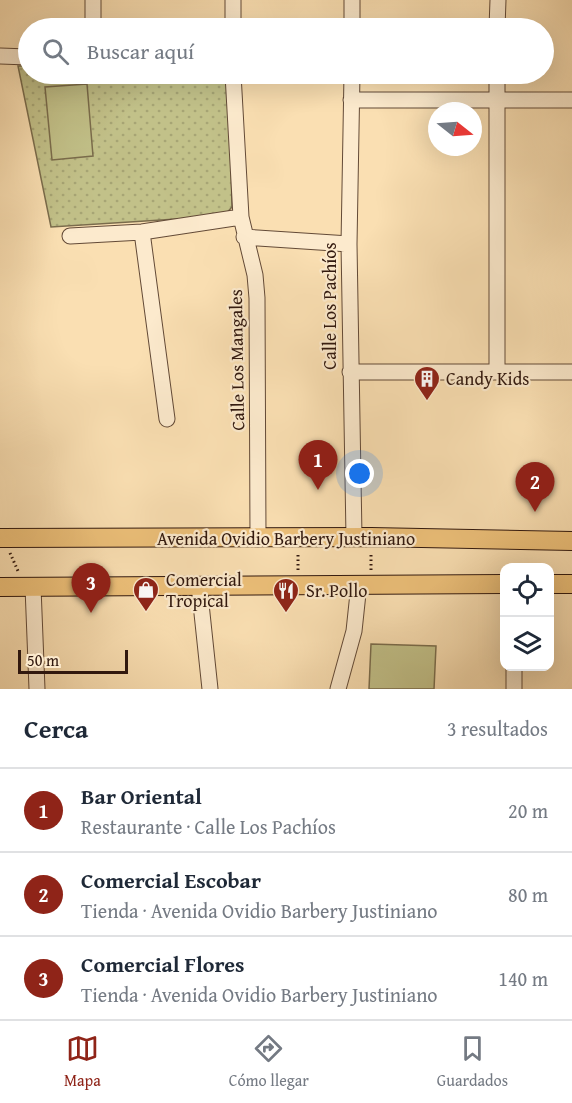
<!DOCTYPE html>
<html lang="es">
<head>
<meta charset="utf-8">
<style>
  :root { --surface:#fff; --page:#f6f6f7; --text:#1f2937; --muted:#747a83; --line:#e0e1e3; --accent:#8f2418 }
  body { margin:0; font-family:"Gentium Book Plus",serif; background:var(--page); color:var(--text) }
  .controls { position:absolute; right:18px; bottom:18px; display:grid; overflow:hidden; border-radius:12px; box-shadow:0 6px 24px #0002 }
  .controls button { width:54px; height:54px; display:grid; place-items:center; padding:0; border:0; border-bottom:2px solid var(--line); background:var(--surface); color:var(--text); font:30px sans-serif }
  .compass { position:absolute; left:428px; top:102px; width:54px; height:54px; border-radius:50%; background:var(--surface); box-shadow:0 6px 24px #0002; rotate:107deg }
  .scale { position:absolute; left:18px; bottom:15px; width:110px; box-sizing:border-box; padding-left:6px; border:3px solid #31180e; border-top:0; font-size:16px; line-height:21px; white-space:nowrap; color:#31180e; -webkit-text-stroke:4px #fceacd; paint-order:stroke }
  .you { position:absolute; left:360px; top:474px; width:21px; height:21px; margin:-15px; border:4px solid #fff; border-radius:50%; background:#1a73e8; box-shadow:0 0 0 9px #1a73e833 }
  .badge { display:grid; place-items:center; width:39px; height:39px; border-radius:50%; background:var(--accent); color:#fff; font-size:20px; font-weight:700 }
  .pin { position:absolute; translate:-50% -50px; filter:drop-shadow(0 2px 3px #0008) }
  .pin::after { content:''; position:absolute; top:32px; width:21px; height:18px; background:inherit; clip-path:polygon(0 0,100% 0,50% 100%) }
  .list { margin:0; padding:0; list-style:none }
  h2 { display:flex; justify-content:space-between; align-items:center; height:78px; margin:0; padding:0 24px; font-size:26px }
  h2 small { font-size:20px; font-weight:400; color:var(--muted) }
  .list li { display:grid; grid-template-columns:39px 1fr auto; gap:18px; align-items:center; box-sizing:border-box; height:84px; padding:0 24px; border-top:2px solid var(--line) }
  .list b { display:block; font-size:22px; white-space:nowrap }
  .list p { margin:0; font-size:20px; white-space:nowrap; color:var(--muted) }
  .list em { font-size:20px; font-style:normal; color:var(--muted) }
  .icon { flex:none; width:33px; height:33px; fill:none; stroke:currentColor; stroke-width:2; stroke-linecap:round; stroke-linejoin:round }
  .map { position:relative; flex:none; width:572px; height:689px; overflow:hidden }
  .search { position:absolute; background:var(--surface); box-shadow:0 6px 24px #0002; left:18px; right:18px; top:18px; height:66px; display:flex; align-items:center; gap:15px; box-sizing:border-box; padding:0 21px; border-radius:33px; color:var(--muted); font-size:22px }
  .sheet { height:330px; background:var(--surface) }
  nav { display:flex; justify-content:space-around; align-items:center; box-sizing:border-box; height:84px; border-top:2px solid var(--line); background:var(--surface); font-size:16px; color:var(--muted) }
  nav a { display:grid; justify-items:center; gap:3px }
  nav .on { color:var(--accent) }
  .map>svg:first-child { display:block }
</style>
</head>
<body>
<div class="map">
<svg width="572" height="689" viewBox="0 0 572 689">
  <defs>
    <pattern id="park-dots" width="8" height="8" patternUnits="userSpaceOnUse" patternTransform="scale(1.5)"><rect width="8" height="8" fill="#c2c189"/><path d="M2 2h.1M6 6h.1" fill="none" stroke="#a7a575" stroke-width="1.8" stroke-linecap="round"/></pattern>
  </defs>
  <rect width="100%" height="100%" fill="#fadfb2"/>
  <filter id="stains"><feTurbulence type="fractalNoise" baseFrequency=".00333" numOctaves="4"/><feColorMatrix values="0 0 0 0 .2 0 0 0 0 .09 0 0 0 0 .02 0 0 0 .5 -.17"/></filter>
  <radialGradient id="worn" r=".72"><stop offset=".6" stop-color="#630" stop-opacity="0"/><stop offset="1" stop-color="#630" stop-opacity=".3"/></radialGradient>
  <path fill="url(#park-dots)" stroke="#7a6c4c" stroke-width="1.5" d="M18,66H28V74H223L229,80L232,207L224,216L51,227Z"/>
  <path fill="#c2c189" stroke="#7a6c4c" stroke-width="1.5" d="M87,84L93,156L52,160L45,87Z
    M371,644L436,646L434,689H369Z"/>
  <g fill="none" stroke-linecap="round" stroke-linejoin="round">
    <defs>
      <path id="minor" d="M93,28V0
        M233,28V0
        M352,28V0
        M497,28L498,0
        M0,56L28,57
        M233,74L241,217L255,275L257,298L258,539
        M352,74L349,244L354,537
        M497,74V372
        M351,100H572
        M142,232L167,419
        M70,236L142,232L241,217
        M244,237L349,244
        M350,372H572
        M199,585L210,689
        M33,587L37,689
        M514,666V689
        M338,689L354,631L359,584"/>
      <path id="major" d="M0,538L371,537L572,541
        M550,584H572
        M0,587L504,584"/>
    </defs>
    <use href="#minor" stroke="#634a37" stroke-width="17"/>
    <use href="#major" stroke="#31180e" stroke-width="20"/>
    <path stroke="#31180e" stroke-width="3" stroke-dasharray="1.5 3" stroke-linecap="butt" d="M10,553L18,571
      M298,570V552
      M371,570V553"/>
    <use href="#minor" stroke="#fceacd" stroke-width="15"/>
    <use href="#major" stroke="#edc079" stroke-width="18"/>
  </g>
  <defs>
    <symbol id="building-pin" viewBox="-11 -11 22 30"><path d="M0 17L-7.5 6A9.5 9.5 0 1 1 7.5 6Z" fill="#8f2418" stroke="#fceacd"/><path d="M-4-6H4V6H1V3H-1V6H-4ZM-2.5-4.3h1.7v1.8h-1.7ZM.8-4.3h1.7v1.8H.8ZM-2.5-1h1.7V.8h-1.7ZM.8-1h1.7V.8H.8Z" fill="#fff"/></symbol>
    <symbol id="shop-pin" viewBox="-11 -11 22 30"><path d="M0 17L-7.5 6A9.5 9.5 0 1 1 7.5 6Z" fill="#8f2418" stroke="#fceacd"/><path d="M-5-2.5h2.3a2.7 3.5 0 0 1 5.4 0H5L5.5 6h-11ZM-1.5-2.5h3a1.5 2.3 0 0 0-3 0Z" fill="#fff"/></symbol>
    <symbol id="restaurant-pin" viewBox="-11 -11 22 30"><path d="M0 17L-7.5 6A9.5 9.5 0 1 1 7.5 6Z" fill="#8f2418" stroke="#fceacd"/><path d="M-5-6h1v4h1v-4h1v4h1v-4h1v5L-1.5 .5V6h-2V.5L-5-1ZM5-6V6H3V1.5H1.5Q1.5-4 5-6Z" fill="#fff"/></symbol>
  </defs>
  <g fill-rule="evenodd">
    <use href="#building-pin" x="412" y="364" width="30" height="40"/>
    <use href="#shop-pin" x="131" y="575" width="30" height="40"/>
    <use href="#restaurant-pin" x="271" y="576" width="30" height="40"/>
  </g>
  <g text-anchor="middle" stroke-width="4.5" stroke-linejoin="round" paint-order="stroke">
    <g font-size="18" fill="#31180e" stroke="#fceacd">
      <text transform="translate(330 306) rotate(-90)" y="6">Calle Los Pachíos</text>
      <text transform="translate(237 360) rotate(-91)" y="6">Calle Los Mangales</text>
      <text x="286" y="545">Avenida Ovidio Barbery Justiniano</text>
    </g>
    <g font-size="18" fill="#31180e" stroke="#fceacd" text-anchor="start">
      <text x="446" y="385">Candy Kids</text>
      <text x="166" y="586">Comercial<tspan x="166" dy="21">Tropical</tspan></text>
      <text x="306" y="597">Sr. Pollo</text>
    </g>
  </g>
  <rect width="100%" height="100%" filter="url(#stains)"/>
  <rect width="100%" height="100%" fill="url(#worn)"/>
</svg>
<div class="controls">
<button><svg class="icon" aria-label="locate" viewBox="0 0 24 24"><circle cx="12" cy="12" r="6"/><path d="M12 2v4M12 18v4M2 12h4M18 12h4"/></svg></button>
<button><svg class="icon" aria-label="layers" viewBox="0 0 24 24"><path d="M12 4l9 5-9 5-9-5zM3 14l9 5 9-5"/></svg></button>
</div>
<svg class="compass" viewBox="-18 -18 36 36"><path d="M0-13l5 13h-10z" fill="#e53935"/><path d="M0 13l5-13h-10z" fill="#747a83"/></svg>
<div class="scale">50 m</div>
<div class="you"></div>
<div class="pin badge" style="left:318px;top:490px">1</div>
<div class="pin badge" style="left:535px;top:512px">2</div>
<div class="pin badge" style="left:91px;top:613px">3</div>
<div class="search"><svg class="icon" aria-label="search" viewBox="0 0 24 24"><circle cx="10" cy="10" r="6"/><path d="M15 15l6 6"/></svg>Buscar aquí</div>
</div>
<section class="sheet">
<h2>Cerca<small>3 resultados</small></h2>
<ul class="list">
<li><span class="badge">1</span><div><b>Bar Oriental</b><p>Restaurante · Calle Los Pachíos</p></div><em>20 m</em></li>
<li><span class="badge">2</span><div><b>Comercial Escobar</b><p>Tienda · Avenida Ovidio Barbery Justiniano</p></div><em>80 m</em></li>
<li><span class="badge">3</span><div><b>Comercial Flores</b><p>Tienda · Avenida Ovidio Barbery Justiniano</p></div><em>140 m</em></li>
</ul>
</section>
<nav>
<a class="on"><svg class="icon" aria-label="map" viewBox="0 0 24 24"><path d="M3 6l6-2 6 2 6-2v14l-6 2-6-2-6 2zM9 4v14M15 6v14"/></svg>Mapa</a>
<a><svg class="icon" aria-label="directions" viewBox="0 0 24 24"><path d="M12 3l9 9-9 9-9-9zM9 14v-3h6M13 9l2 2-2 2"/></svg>Cómo llegar</a>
<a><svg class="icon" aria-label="saved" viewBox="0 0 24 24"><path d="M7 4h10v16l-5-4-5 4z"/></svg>Guardados</a>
</nav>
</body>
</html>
